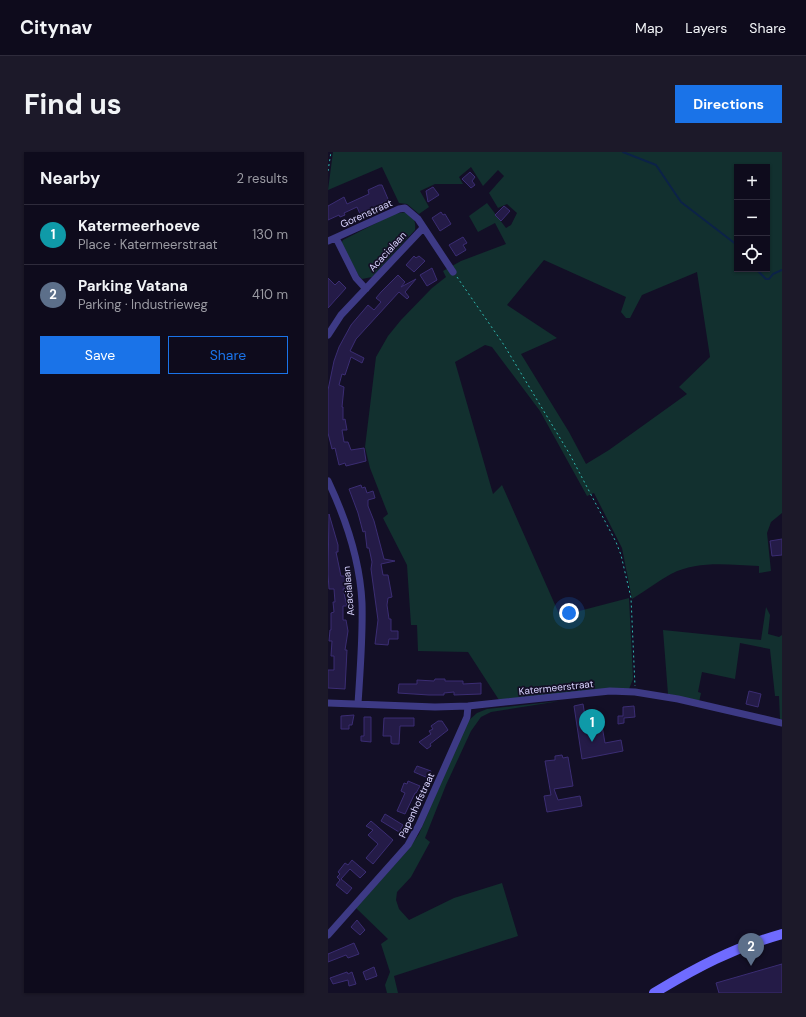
<!DOCTYPE html>
<html lang="en">
<head>
<meta charset="utf-8">
<style>
  :root { --surface:#0e0b1c; --page:#1c1929; --text:#f1f3f6; --muted:#9b9ba3; --line:#2e2b3b; --accent:#1a73e8 }
  body { margin:0; font-family:"DM Sans",sans-serif; background:var(--page); color:var(--text) }
  .controls { position:absolute; right:12px; top:12px; display:grid; overflow:hidden; border-radius:0px; box-shadow:0 1px 3px #0004 }
  .controls button { width:36px; height:36px; display:grid; place-items:center; padding:0; border:0; border-bottom:1px solid var(--line); background:var(--surface); color:var(--text); font:20px sans-serif }
  .you { position:absolute; left:241px; top:461px; width:14px; height:14px; margin:-10px; border:3px solid #fff; border-radius:50%; background:#1a73e8; box-shadow:0 0 0 6px #1a73e833 }
  .badge { display:grid; place-items:center; width:26px; height:26px; border-radius:50%; background:var(--accent); color:#fff; font-size:13px; font-weight:700 }
  .pin { position:absolute; translate:-50% -33px; filter:drop-shadow(0 1px 2px #0008) }
  .pin::after { content:''; position:absolute; top:21px; width:14px; height:12px; background:inherit; clip-path:polygon(0 0,100% 0,50% 100%) }
  .list { margin:0; padding:0; list-style:none }
  h2 { display:flex; justify-content:space-between; align-items:center; height:52px; margin:0; padding:0 16px; font-size:17px }
  h2 small { font-size:13px; font-weight:400; color:var(--muted) }
  .list li { display:grid; grid-template-columns:26px 1fr auto; gap:12px; align-items:center; box-sizing:border-box; height:60px; padding:0 16px; border-top:1px solid var(--line) }
  .list b { display:block; font-size:15px; white-space:nowrap }
  .list p { margin:0; font-size:13px; white-space:nowrap; color:var(--muted) }
  .list em { font-size:13px; font-style:normal; color:var(--muted) }
  .actions { display:flex; gap:8px; padding:12px 16px }
  .actions a { flex:1; padding:9px 0; border:1px solid var(--accent); border-radius:0px; text-align:center; font-size:14px; color:var(--accent) }
  .actions .main { background:var(--accent); color:#fff }
  .icon { flex:none; width:22px; height:22px; fill:none; stroke:currentColor; stroke-width:2; stroke-linecap:round; stroke-linejoin:round }
  .map { position:relative; flex:none; width:454px; height:841px; overflow:hidden; border-radius:0px }
  header { display:flex; align-items:center; gap:24px; box-sizing:border-box; height:56px; padding:0 20px; background:var(--surface); border-bottom:1px solid var(--line) }
  header strong { font-size:19px }
  nav { display:flex; gap:22px; margin-inline-start:auto; font-size:14px }
  .intro { display:flex; align-items:center; justify-content:space-between; box-sizing:border-box; height:96px; padding:0 24px }
  h1 { margin:0; font-size:28px }
  .button { padding:10px 18px; border-radius:0px; background:var(--accent); color:#fff; font-size:14px; font-weight:700 }
  main { display:flex; gap:24px; padding:0 24px }
  aside { flex:1; background:var(--surface); border-radius:0px; box-shadow:0 1px 3px #0004 }
  .map>svg:first-child { display:block }
</style>
</head>
<body>
<header>
<strong>Citynav</strong>
<nav><a>Map</a><a>Layers</a><a>Share</a></nav>
</header>
<div class="intro"><h1>Find us</h1><a class="button">Directions</a></div>
<main>
<aside>
<h2>Nearby<small>2 results</small></h2>
<ul class="list">
<li><span class="badge" style="background:#0f9aa8">1</span><div><b>Katermeerhoeve</b><p>Place · Katermeerstraat</p></div><em>130 m</em></li>
<li><span class="badge" style="background:#5c6f8a">2</span><div><b>Parking Vatana</b><p>Parking · Industrieweg</p></div><em>410 m</em></li>
</ul>
<div class="actions"><a class="main">Save</a><a>Share</a></div>
</aside>
<div class="map">
<svg width="454" height="841" viewBox="0 0 454 841">
  <rect width="100%" height="100%" fill="#130f26"/>
  <path fill="#12302f" fill-rule="evenodd" d="M5,0H454V361L443,370L439,381L443,419L431,421V414C402,413 370,408 343,422C330,429 317,439 304,447L294,396L266,341L259,344L212,259L164,195L157,193L127,210L165,342L174,333L232,464L301,446L305,527L301,537L171,548L140,500L90,499L89,473H83L79,413L55,366L60,362L42,316L37,295L48,205L60,184L73,168L104,136L118,125L115,119L133,109L178,92L167,71L150,80L141,64L159,51L178,76L183,73L189,61L179,52L170,56L161,41L176,24L170,18L155,34L143,15L131,25L135,32H107L92,39L101,55L91,62L79,52L71,51L54,15L0,38ZM409,15H439V117H409ZM216,108L298,145L293,160L298,166H302L314,143L369,120L382,205L351,235L359,242L281,298L258,312L241,280L193,202L229,186L179,153Z
    M78,60C86,65 88,69 87,78L44,125L34,127L31,124L13,92L15,88L66,62Z
    M438,455L442,463L440,482L451,485L454,483V567H452L451,544H447L442,497L412,491L407,527L374,520L370,540L373,541L371,550L340,542L335,478L433,488Z
    M232,549L163,560L153,565L143,579L118,633L97,686L102,690L83,725L69,740L68,748L71,757L81,768L126,746L174,731L190,784L66,824L70,841H59L57,833L62,820L53,792L60,787L28,756L80,698L91,682L139,570L149,561L159,557Z"/>
  <g fill="none" stroke-linecap="round" stroke-linejoin="round">
    <path stroke="#0c2248" stroke-width="2" d="M295,0L328,13L353,50L409,93
      M428,117L438,127H441L445,122L454,118"/>
  </g>
  <path fill="#241b47" stroke="#3b2d73" d="M142,20L147,25L144,29L147,33L143,36L134,27Z
    M51,33H54L60,47L58,49L32,62L29,55L16,61L17,63L12,65L11,63L0,68V54L16,45L19,52L41,42L40,38Z
    M105,35L111,43L100,50L98,39Z
    M176,54L182,59L173,69L167,63Z
    M113,60L115,63L117,62L123,72L112,79L104,66Z
    M135,85L139,91L135,93L138,98L128,104L121,93Z
    M86,104L88,106L91,104L97,109L86,120L78,113Z
    M104,116L109,128L99,134L92,123Z
    M70,123L77,130L73,135L88,127L77,140L81,145L79,147L71,140L28,187L22,199L36,206L34,211L23,205L17,223L14,222L11,233L16,235L14,255H15V268L17,267L19,278H14L16,290H20L23,298L36,296L38,309L18,314L17,311L11,313L7,296L4,297L0,281V238L6,209L11,195L23,173L40,153L46,158L53,150L48,146L53,140Z
    M0,126L7,133L11,129L18,136L0,156Z
    M33,333L34,336L37,335L39,341L45,339L47,346L40,348V354L46,369L56,407L67,409L53,412L55,423H60L64,445L60,446L59,453L61,467H63V479H70V487H61L60,493L47,492L50,468L43,417L44,410L41,396H39L37,379L35,380L30,361L21,337Z
    M1,362L10,393V400H8L13,424H17V429L18,436L15,437L19,454H15V468H18L20,479L17,498H19L17,537L0,536V518H6V504H3L4,489H1L2,478H3V461L6,460L5,450H7L6,437H1L0,422Z
    M454,387V403L444,404L442,389Z
    M107,527H117V529H135V532L153,531V542L126,543V540L116,541V543H101L70,541L71,532H89V528L106,529Z
    M421,539L433,542L430,555L418,552Z
    M255,552L259,576L274,574L277,591L293,588L295,599L254,607L246,554Z
    M306,554L307,565L296,566V571L290,572V564H295V555Z
    M26,563L24,573H21V577H13V564Z
    M36,565H43V590L33,589V584H36Z
    M56,566H86V574H72L71,592H65L63,591V584H55Z
    M110,569H114L120,578L102,592L103,594L99,597L91,590L103,582L101,579L105,577L103,574Z
    M234,603L235,606L240,605L245,634L226,637L230,648L252,644L254,654L219,660L216,644L223,643L217,609L227,608V604Z
    M89,614L103,619L100,626L86,620Z
    M80,629L92,634L88,641H87L77,662L69,659L77,641L73,639L76,631L79,632Z
    M57,662L75,673L71,680L53,669Z
    M43,669L65,688L45,712L38,706L50,692L40,683L45,678L38,674Z
    M24,708L38,720L32,726L22,717L13,727L24,736L19,742L8,733L12,728L9,725L12,722L10,720L17,711L20,713Z
    M29,768L37,778L32,783L23,775Z
    M26,791L31,802L20,806L18,803L0,810V802Z
    M454,812V841H391L388,831Z
    M46,815L49,824L38,828L35,820Z
    M19,820L20,822L24,820L28,832L21,834L20,828L5,832L2,826Z"/>
  <g fill="none" stroke-linecap="round" stroke-linejoin="round">
    <path stroke="#2fb8b0" stroke-width="1" stroke-dasharray="2 3" stroke-linecap="butt" d="M0,19L3,0
      M129,125L176,193L241,301L288,390L293,403L303,446L307,534"/>
    <path stroke="#3d3a85" stroke-width="7" d="M8,86L28,126L38,137
      M0,89L71,57L77,56L90,67L125,120
      M0,183L13,163L95,76
      M0,329C18,367 32,408 34,451C35,485 32,519 30,552
      M0,551L107,555L140,554L282,539L307,540L350,547L454,571
      M0,783L80,693L91,673L139,565L140,554"/>
    <path stroke="#6f6bff" stroke-width="10" d="M326,841C369,815 405,796 454,782"/>
  </g>
  <g text-anchor="middle" stroke-width="3.5" stroke-linejoin="round" paint-order="stroke">
    <g font-size="10" fill="#d9d4ff" stroke="#130f26">
      <text transform="translate(38 61) rotate(-24)" y="4">Gorenstraat</text>
      <text transform="translate(59 99) rotate(-47)" y="4">Acacialaan</text>
      <text transform="translate(20 439) rotate(-95)" y="4">Acacialaan</text>
      <text transform="translate(228 535) rotate(-6)" y="4">Katermeerstraat</text>
      <text transform="translate(88 653) rotate(-65)" y="4">Papenhofstraat</text>
    </g>
  </g>
</svg>
<div class="controls">
<button>+</button>
<button>−</button>
<button><svg class="icon" aria-label="locate" viewBox="0 0 24 24"><circle cx="12" cy="12" r="6"/><path d="M12 2v4M12 18v4M2 12h4M18 12h4"/></svg></button>
</div>
<div class="you"></div>
<div class="pin badge" style="left:264px;top:590px;background:#0f9aa8">1</div>
<div class="pin badge" style="left:423px;top:814px;background:#5c6f8a">2</div>
</div>
</main>
</body>
</html>
